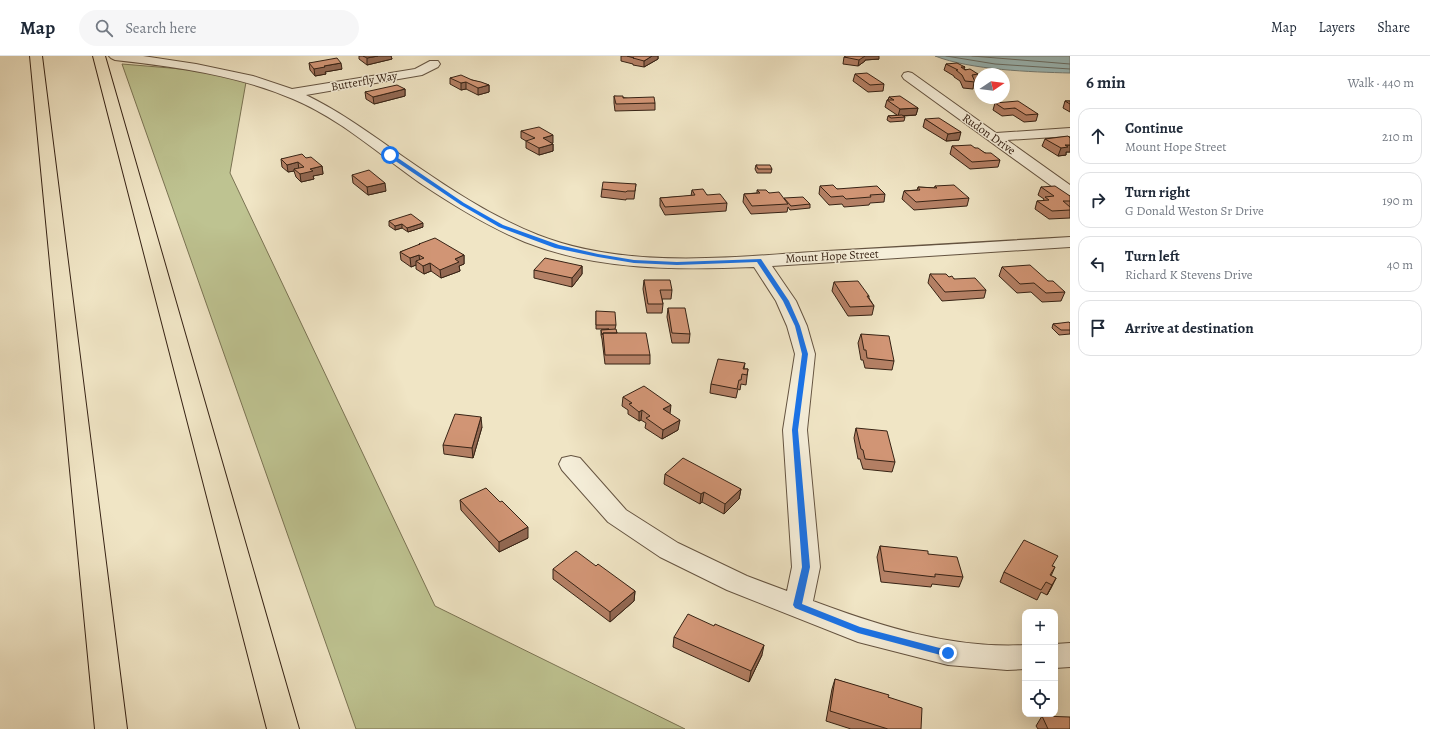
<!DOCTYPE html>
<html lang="en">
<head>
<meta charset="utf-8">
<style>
  :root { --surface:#fff; --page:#f6f6f7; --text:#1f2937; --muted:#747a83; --line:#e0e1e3 }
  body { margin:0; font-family:Alegreya,serif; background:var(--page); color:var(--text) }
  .controls { position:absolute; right:12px; bottom:12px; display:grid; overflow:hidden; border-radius:8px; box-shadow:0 4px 16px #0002 }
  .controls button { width:36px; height:36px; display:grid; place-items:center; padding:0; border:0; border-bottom:1px solid var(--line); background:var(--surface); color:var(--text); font:20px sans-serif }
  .compass { position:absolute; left:974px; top:12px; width:36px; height:36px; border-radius:50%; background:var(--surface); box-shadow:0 4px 16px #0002; rotate:77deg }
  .stop { position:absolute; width:12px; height:12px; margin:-9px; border:3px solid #1a73e8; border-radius:50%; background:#fff }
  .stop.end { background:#1a73e8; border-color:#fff; box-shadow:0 1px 4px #0008 }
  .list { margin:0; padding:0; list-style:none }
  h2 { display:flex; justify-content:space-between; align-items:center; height:52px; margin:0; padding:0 16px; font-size:17px }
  h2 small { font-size:13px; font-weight:400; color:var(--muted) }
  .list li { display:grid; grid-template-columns:26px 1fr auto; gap:12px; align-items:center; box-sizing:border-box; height:56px; margin:0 8px 8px; padding:0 8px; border:1px solid var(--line); border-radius:12px }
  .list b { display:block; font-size:15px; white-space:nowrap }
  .list p { margin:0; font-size:13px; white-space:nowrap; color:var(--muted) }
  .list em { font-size:13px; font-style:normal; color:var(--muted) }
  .icon { flex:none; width:22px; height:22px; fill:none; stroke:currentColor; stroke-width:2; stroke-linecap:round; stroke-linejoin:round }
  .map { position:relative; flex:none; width:1070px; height:673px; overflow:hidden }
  header { display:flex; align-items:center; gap:24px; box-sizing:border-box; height:56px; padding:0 20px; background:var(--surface); border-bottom:1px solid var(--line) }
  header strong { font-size:19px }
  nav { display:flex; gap:22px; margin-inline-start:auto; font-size:14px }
  .search { width:280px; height:36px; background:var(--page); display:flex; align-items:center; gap:10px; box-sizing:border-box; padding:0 14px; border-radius:22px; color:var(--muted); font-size:15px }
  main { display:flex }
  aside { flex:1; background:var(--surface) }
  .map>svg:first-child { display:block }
</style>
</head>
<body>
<header>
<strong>Map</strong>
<div class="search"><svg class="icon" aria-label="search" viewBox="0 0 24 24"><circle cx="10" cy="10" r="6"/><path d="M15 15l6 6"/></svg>Search here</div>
<nav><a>Map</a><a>Layers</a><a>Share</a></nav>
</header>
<main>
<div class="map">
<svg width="1070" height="673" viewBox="0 0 1070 673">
  <rect width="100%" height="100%" fill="#f0e5c5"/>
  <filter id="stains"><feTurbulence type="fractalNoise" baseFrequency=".005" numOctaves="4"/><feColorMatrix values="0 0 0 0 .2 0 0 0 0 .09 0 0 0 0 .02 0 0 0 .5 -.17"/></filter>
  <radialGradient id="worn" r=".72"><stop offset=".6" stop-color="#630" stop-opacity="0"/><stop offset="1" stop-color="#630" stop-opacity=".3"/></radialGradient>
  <path fill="#bec391" stroke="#7a7353" d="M122,8L182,13L210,17L246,26L230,117L435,550L685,673H356Z"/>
  <path fill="#9dbdbd" stroke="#747f7a" d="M935,0H1070V17C1031,16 971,14 935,0Z"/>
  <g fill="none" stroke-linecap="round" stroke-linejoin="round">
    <path stroke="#6a7069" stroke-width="1" d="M946,0L995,8L1070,13
      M972,0L1070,8"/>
    <defs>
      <path id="minor" d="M109,0H143L196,8L253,20L292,33L415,13L430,5H438L440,8L438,11L422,19L306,39C341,56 372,79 405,102C447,131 490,160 538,179C627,214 733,201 827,195C908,191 989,186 1070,181V191L772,210L796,245L807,270L815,298L807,374L820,511L813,545C880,570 952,593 1025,589V613L1007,614L948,609L858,586L727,534L660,501L608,466L562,414L559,408L562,402L571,400L580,402L626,454L678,487L747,520L787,535L792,511L783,374L795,298L787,270L776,245L754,211C678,214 598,215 525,186C489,171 456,151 423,129C381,100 341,63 293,43C237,19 176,11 115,4L111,2Z
        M908,16L912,17L996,77L1070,72V80L1007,84L1070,129V141L1064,139L904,23L902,20L904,17Z
        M1070,587V611L1055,612V588Z"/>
      <path id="highway" d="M30,0H42L127,673H95Z
        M93,0H105L299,673H267Z"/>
    </defs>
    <use href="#minor" stroke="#655441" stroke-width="2"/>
    <use href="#highway" stroke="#372315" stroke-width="2"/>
    <use href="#minor" fill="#f5eed9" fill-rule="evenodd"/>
    <use href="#highway" fill="#f0e5c5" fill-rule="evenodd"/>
  </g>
  <path fill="#b48065" stroke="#372315" d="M359,0H391L392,3L367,9L359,3Z
    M621,0H658V3L644,11L633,9V8L621,5Z
    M844,1L879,3L865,4V5L858,10L843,8Z
    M309,7L342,13L325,16L326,18L315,20L310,14Z
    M946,8L965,11L964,13L978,18L976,25H974L973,33L963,32L960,25L954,21V20L944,14Z
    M855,18L884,28L883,35L868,36L853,25Z
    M450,22L472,24L489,29V36L478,39L466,33L461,34L450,28Z
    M405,33V40L374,48L366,43L365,36Z
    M614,40L655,47V54L615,55L614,47Z
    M889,41L918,52L916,59L904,60L905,61L904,65L890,66L887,64L888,60L897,59L885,51L887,44H888Z
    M1065,45H1070V56L1063,52Z
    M995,47L1038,58L1036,65L1024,66L1013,59L1002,60L993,54Z
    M925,63L959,84L946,85L923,71Z
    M521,75L553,87H552L553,88V95L539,99L526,92V85L521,82Z
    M1070,82V96H1066V99L1058,100L1042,90L1045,83Z
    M952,90L975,92L1000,104L998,111L970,113L950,98Z
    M306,102L322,110L323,118L313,120L314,123L301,126L296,121L294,115L288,116L282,111L281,103Z
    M756,109L772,113L771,117H757L755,113Z
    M352,119L386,135L368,139L353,127Z
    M636,128L634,143H626V144L601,141L602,133Z
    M820,130L837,133L885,138L884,146L870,147L869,149L844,151L842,148L829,149L819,138Z
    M935,130L969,142L967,150L914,154L902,143L904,135L917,134L918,131L934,132Z
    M1041,131L1070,140V162L1049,163L1035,153L1037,145H1043L1044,143L1038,139Z
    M692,134L707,139L727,147L726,155L665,159L660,150V142L691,140Z
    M757,134L769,137L784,143L810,148V152L790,154L788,151L787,156L751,158L743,146L744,138L757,137Z
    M389,165L423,171L408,176L402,172L395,174L389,170Z
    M419,188L464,199V208L459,210L460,215L441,222L431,215L424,218L416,213V209L411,211L401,204L400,196L419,189Z
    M582,210V218L572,231L534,222V214Z
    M1002,211L1048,225L1065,236L1061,245L1042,246L1031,236L1017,237L999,220Z
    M930,218L954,223L986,234L984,242L942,245L928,227Z
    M644,224L672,234L671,243H662L663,248L662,257H647L643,233Z
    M834,226L869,240V242L874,250L872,259L848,260L832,235Z
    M668,252L690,278L689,287H672L667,261Z
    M596,255L616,269L615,273L617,277L650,299V308H605L602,283L601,279V274L609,273H596Z
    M1070,267V278L1059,279L1052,272L1053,268Z
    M861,278L894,305L892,314L865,312L863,304H861L858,287Z
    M745,307L744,313H748L746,329L741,328L740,334L738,333L736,342L710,337L711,328Z
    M623,341L670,358L678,374L662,383L645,372L646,367L641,364L639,365L628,358V354L622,350Z
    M482,371L473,402L444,398L443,389Z
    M856,372L895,406L892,416L863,413L860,403H858L854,382Z
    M665,418L741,433L739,443L724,458L702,446L700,448L664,428Z
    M460,444L528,482L499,496L461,454Z
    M880,490L928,498L963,521L959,531L932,528L931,531L881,526L877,501Z
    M596,510L635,535L634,545L610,566L553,523V513Z
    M1053,510L1055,511L1051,520L1056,522L1051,532L1047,539L1041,536L1037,544L1000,526L1004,516Z
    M674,581L762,599L749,626L673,591Z
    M835,623L888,641L921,673H851L826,665L832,633Z
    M1042,660L1070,673H1038L1036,670Z"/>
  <path fill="#926852" stroke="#372315" d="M378,0H391L392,3L367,9V2Z
    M652,0H658V3L644,11V5Z
    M863,0H879V3L865,4V5L858,10L859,4Z
    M341,7L342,13L325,16L326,18L315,20L314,13L324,10Z
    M466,26V33L461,34V27Z
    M489,29V36L478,39V32Z
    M405,33V40L374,48L373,41Z
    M918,52L916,59L898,60L900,53Z
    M961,76L959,84L946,85L948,78Z
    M553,79V87L543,89V82Z
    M553,88V95L539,99V92Z
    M1065,89H1070V96H1066V99L1058,100L1061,92Z
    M298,106L299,114L294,113V115L288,116L287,109Z
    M322,110L323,118L313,120L314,123L301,126L300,118L310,113Z
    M385,127L386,135L368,139L367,131Z
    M423,167V171L408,176L407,172Z
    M402,168V172L395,174V170Z
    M419,199L420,207L416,205V209L411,211L410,202Z
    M464,199V208L459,210L460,215L441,222L440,214L455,203Z
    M430,207L431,215L424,218L423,210Z
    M582,210V218L572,231V222Z
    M671,349L670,358L663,353Z
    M642,354L641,364L639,365V356Z
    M481,361L482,371L473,402L472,392Z
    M680,364L678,374L662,383L663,374Z
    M741,433L739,443L724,458L725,448Z
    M704,436L702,446L700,448L701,438Z
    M528,471V482L499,496V486Z
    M1056,522L1051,532L1047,539L1052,529Z
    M635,535L634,545L610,566V556Z
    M764,589L762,599L749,626L751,615Z"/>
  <path fill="#d19575" stroke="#372315" d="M363,0H378L367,2Z
    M627,0H652L644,5L633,2H634Z
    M846,0H865L859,4L844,1Z
    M337,2L341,7L324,10L325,11L314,13L309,7Z
    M957,7L965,11H961L965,14L970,13L978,18L972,19L975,26L965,25L962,19L956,14H958L946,8Z
    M867,17L884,28L870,29L855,18Z
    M461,19L472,24L481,26L489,29L478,32L466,26L461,27L450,22Z
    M397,29L405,33L373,41L365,36Z
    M614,40H623V42L654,41L655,47L616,48Z
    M900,40L918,52L900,53L887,44H894L889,41Z
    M1018,45L1038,58L1026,59L1015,52L1004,53L995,47Z
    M1065,45H1070V48Z
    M902,59L905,61L891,62L888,60Z
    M939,62L961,76L948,78L925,63Z
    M539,71L553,79L543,82L553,88L539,92L526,85L535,82L521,75Z
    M1068,80L1070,82V89H1065L1068,91L1061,92L1045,83Z
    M971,89L975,92H978L985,97H991L1000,104L972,106L952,90Z
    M302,98L306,102L311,101L322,110L310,113L313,115L300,118L294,113L304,111L298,106L287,109L281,103Z
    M756,109H770L772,113H758Z
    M369,114L385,127L367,131L352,119Z
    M603,126L636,128L635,135H627L626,136L602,133Z
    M833,129L837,133L877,130L885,138L870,139L871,141L846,143L843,140L831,141L820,130Z
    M954,129L969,142L916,146L904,135L920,134L918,131L937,132L935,130Z
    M1055,130L1070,140V145H1063L1070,151V154L1052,155L1037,145L1049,144L1045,141L1054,140L1041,131Z
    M703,133L707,139L720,138L727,147L665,151L660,142L695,139L692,134Z
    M757,134H766L769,137L779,136L788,148L752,150L744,138L760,137Z
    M803,141L810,148L791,150L784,142Z
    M411,158L423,167L407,172L402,168L395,170L389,165Z
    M435,182L464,199L455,203L459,206L440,214L430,207L423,210L416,205L424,202L419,199L410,202L400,196L420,188H419Z
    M545,202L582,210L572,222L534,214Z
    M1030,209L1048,225H1053L1065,236L1046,237L1034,227L1020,228L1002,211Z
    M930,218H946L949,221L952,220L954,223L975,222L986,234L945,236Z
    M644,224H670L672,234H660L663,248H648Z
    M858,225L869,240H867L874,250L850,251L834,226Z
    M668,252H685L690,278L672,277Z
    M596,255L615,256L616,269H596Z
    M1069,266L1070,267V274H1061L1053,268Z
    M616,273L617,277H603L602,279L601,274Z
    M603,277H646L650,299H605Z
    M861,278L889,280L894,305L867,302L866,294H864Z
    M718,303L745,307L743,313H748L747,319L742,318L741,324H739L737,333L711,328Z
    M644,330L671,349L663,353L680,364L663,374L646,362L650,360L642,354L639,356L629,348L632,347L623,341Z
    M455,358L481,361L472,392L443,389Z
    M856,372L887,375L895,406L865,403L863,394L861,393Z
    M683,402L741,433L725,448L704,436L701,438L665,418Z
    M486,432L500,446L502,445L528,471L499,486L460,444Z
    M1024,484L1058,500L1052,510L1055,511L1050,519L1056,522L1052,529L1046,526L1041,534L1004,516Z
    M880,490L928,495V498L957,501L963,521L935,518V521L884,515Z
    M576,495L596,510L598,508L635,535L610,556L553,513Z
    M688,558L714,570L715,568L764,589L751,615L674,581Z
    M835,623L889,639L888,641L922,652L921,673H888L830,655Z
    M1042,660L1070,661V673H1048Z"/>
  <path fill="#1a73e8" d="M388,98H392L464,147L503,169L559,189L598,198L634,204L677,206L761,203L789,245L800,270L808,298L798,374L810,511L802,548L860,571L951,595L953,597L951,600L948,601L858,577L795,552L793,549L802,511L792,374L802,298L795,270L783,245L757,206L677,209L634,207L598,201L555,192L499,171L461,149L388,100Z"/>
  <g text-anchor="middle" stroke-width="3" stroke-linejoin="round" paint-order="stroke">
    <g font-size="12" fill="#372315" stroke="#f5eed9">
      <text transform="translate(364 25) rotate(-10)" y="4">Butterfly Way</text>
      <text transform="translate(989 78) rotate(35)" y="4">Rudon Drive</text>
      <text transform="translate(832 200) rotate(-3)" y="4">Mount Hope Street</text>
    </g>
  </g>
  <rect width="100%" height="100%" filter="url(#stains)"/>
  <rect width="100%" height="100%" fill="url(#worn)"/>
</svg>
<div class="controls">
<button>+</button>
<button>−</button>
<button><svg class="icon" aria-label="locate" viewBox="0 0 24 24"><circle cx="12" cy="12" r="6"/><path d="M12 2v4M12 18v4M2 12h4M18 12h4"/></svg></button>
</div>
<svg class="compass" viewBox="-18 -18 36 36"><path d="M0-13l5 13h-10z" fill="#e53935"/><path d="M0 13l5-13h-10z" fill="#747a83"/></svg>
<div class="stop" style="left:390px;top:99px"></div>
<div class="stop end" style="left:948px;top:597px"></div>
</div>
<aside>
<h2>6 min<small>Walk · 440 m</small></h2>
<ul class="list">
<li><svg class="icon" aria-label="ahead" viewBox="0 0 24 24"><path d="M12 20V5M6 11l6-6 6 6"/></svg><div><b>Continue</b><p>Mount Hope Street</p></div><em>210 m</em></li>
<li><svg class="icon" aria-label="right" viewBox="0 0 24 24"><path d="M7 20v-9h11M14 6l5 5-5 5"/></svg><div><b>Turn right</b><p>G Donald Weston Sr Drive</p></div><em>190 m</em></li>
<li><svg class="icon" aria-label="left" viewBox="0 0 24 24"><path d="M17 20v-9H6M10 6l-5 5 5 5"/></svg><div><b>Turn left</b><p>Richard K Stevens Drive</p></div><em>40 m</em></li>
<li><svg class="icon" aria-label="arrive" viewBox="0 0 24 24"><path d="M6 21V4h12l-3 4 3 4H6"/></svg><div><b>Arrive at destination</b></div></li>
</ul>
</aside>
</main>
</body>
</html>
